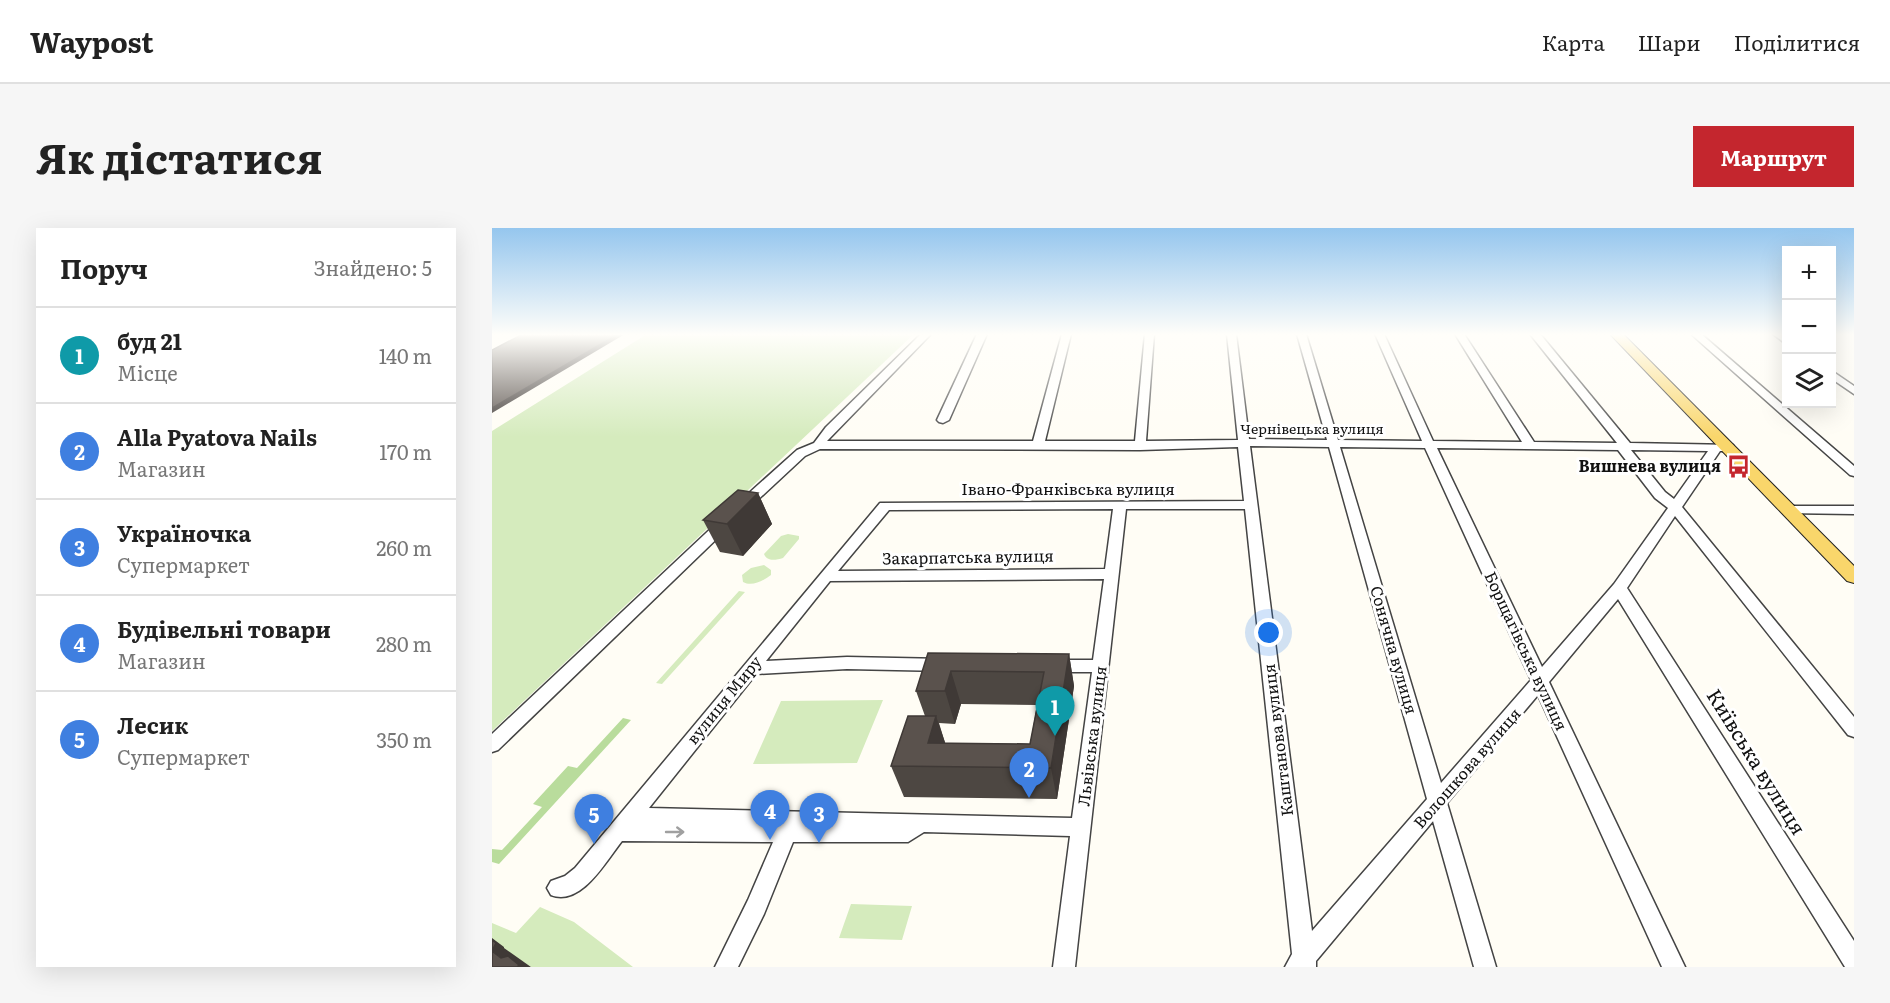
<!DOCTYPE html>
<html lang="uk">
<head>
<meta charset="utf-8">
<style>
  :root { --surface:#fff; --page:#f6f6f6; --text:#222; --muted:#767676; --line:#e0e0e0; --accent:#c4262e }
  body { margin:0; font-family:Literata,serif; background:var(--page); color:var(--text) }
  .controls { position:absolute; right:18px; top:18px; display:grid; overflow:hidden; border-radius:0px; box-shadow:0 6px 24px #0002 }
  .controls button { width:54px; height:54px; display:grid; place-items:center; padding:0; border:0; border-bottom:2px solid var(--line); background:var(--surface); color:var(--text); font:30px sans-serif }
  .you { position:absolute; left:777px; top:405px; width:21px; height:21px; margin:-15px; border:4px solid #fff; border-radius:50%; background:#1a73e8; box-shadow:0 0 0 9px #1a73e833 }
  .badge { display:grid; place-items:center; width:39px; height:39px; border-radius:50%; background:var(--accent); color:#fff; font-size:20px; font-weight:700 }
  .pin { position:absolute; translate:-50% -50px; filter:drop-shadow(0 2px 3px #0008) }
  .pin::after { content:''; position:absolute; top:32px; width:21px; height:18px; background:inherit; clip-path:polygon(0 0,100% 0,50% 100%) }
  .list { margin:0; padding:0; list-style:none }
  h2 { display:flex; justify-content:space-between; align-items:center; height:78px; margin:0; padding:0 24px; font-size:26px }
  h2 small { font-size:20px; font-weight:400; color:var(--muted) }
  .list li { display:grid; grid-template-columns:39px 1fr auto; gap:18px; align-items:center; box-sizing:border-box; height:96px; padding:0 24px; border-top:2px solid var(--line) }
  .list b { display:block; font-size:22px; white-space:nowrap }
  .list p { margin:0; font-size:20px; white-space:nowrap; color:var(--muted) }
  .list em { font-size:20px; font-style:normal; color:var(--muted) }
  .icon { flex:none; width:33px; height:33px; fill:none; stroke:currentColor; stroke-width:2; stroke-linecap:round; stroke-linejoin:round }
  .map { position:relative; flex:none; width:1362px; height:739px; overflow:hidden; border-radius:0px }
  header { display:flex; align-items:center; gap:36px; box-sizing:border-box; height:84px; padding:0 30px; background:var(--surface); border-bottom:2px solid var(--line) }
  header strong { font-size:28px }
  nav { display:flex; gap:33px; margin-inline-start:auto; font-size:21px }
  .intro { display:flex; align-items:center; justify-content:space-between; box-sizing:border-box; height:144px; padding:0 36px }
  h1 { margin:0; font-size:42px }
  .button { padding:15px 27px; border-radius:0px; background:var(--accent); color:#fff; font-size:21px; font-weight:700 }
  main { display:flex; gap:36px; padding:0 36px }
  aside { flex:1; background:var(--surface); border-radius:0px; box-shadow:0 6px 24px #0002 }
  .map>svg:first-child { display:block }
</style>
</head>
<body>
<header>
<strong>Waypost</strong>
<nav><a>Карта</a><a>Шари</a><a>Поділитися</a></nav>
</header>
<div class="intro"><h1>Як дістатися</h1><a class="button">Маршрут</a></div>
<main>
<aside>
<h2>Поруч<small>Знайдено: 5</small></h2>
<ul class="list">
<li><span class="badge" style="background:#0f9aa8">1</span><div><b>буд 21</b><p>Місце</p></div><em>140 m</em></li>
<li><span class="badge" style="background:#3f7fe0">2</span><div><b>Alla Pyatova Nails</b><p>Магазин</p></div><em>170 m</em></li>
<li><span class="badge" style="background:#3f7fe0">3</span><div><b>Україночка</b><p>Супермаркет</p></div><em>260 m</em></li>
<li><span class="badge" style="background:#3f7fe0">4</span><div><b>Будівельні товари</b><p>Магазин</p></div><em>280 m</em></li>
<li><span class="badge" style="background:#3f7fe0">5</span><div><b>Лесик</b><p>Супермаркет</p></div><em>350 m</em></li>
</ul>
</aside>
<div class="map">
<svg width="1362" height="739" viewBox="0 0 1362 739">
  <rect width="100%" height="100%" fill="#fffdf5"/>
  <path fill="#d5ebbd" d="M155,106H422L0,503V203Z
    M296,306L307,308V311L291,330C284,332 275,334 272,326L289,308Z
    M272,337L279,342V347C271,353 260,359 251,354L250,347L259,340Z
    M247,363L253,364L170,456L164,455Z
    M391,472L365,535L261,536L289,473Z
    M359,676L420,678L410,712L347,710Z
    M48,679L82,694L141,739H39L0,714V695L24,705Z"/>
  <path fill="#b9dc9c" d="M131,490L139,492L7,636L0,634V621L10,622L50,579L41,576L76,538L85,540Z"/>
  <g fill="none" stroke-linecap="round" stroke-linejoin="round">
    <defs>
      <path id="minor" d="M429,106H439L335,213H541L570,106H579L553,213H643L653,106H662L654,213L746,212L735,106H744L757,211L835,212L805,106H814L846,212L930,213L883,106H892L941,213L1030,214L963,106H972L1042,214L1125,215L1038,106H1048L1138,215L1241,217V223H1228L1190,279L1362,489V509L1356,507L1183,288L1135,360L1362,713V739H1353L1126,371L1057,454L1193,739H1170L1046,467L955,575L1004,739H982L941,593L824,733V739H793L800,726L753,281H634L583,739H561L578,608L432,604L416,614H301L272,686L246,739H223L256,672L281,614L130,613C114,633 89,679 59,667L55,660L59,653L73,648L83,640L388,275L752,273L746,219L648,222L328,221L313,228L257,280H247L245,277L247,274L305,222L322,215L334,199ZM758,218L837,219L935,571L820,703ZM848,219L933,220L1039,452L949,555ZM945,220L1126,222L1163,270L1176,280L1122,356L1050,439ZM1139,222L1216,223L1182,271L1173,264ZM621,281L613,341L346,343L397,282ZM612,351L601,432H561L555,434L553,438L555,442L561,444H600L580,590L157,580L264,446L355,441L453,443L459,441L461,437L459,433L453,431L355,429L274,433L338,353Z
        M485,106H495L457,192L451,195L447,194L445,192Z
        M1199,106H1209L1362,238V248L1358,247Z
        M1281,106H1290L1294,109V116Z
        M1340,143L1362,158V166L1340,151Z
        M1296,278H1362V286L1291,285L1289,282Z
        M234,290L239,291L241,294L239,297L6,522L0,524V506L229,291Z"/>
      <path id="major" d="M1118,106H1131L1362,338V355L1355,353Z"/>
    </defs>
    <use href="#minor" stroke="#444" stroke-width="3"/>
    <use href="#major" stroke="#222" stroke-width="2"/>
    <use href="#minor" fill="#fff" fill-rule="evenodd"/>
    <use href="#major" fill="#f9d66b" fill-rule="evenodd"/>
  </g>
  <path fill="#4d4742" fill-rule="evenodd" d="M266,265L280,296L251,328L228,324L211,292Z
    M436,425L577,426L582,458L565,571L412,569L399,538L433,488L424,463ZM469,476L545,477L538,516L453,515L447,495L463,496Z"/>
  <path fill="#3f3936" d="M126,106H133L0,185V180Z
    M266,265L280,296L251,328L235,296Z
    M577,426L582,458L565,571L559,540Z
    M459,443L469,476L463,496L453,463Z
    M444,488L455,520L436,515Z
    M0,710L12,719V720L39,739H22L9,730L0,723Z"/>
  <path fill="#5a524d" stroke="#3f3936" stroke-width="1.5" d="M31,106H126L0,180V122Z
    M246,262L266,265L235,296L211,292Z
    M436,425L577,426L559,540L399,538L416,488H444L436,515L538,516L552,444L459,443L453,463H424Z
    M0,712L4,715L0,723L9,730L16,728L27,737L25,739H0Z"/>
  <defs><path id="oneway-shaft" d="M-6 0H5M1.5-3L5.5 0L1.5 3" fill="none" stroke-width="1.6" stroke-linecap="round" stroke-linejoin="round" transform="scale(1.5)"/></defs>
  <use stroke="#a0a0a0" href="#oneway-shaft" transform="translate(183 604)"/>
  <linearGradient id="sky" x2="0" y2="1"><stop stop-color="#95c6ee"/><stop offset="0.51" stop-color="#fffefa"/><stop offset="1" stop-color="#fffefa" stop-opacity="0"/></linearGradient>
  <rect width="1362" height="209" fill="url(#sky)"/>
  <defs>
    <symbol id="bus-bare" viewBox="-9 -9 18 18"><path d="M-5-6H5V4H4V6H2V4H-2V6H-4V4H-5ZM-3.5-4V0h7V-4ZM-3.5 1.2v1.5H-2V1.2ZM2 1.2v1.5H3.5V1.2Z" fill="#c4262e" stroke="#fff" stroke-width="2.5" paint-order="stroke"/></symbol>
  </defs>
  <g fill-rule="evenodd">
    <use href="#bus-bare" x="1230" y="222" width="33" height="33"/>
  </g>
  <g text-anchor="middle" stroke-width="6" stroke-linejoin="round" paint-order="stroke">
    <g font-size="14" fill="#111" stroke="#fff">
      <text x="820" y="206">Чернівецька вулиця</text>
    </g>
    <g font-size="16" font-weight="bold" fill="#111" stroke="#fff" text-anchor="end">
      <text x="1229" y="244">Вишнева вулиця</text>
    </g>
    <g font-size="16" fill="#111" stroke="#fff">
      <text x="576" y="267">Івано-Франківська вулиця</text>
      <text transform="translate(476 329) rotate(-1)" y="6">Закарпатська вулиця</text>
      <text transform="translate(902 422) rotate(74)" y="6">Сонячна вулиця</text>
      <text transform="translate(1034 423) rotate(65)" y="6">Борщагівська вулиця</text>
      <text transform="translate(232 472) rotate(-51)" y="6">вулиця Миру</text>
      <text transform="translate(600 508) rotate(-83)" y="6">Львівська вулиця</text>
      <text transform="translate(786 512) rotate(-97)" y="6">Каштанова вулиця</text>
      <text transform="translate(975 540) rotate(-49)" y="6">Волошкова вулиця</text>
    </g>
    <g font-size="20" fill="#111" stroke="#fff">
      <text transform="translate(1264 534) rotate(58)" y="7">Київська вулиця</text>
    </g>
  </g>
</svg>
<div class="controls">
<button>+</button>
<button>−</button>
<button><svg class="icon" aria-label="layers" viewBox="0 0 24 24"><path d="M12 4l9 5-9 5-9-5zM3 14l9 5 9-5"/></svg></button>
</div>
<div class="you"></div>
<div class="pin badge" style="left:563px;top:508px;background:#0f9aa8">1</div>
<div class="pin badge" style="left:537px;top:570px;background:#3f7fe0">2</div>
<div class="pin badge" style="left:327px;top:615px;background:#3f7fe0">3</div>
<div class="pin badge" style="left:278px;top:612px;background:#3f7fe0">4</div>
<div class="pin badge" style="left:102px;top:616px;background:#3f7fe0">5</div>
</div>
</main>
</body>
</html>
